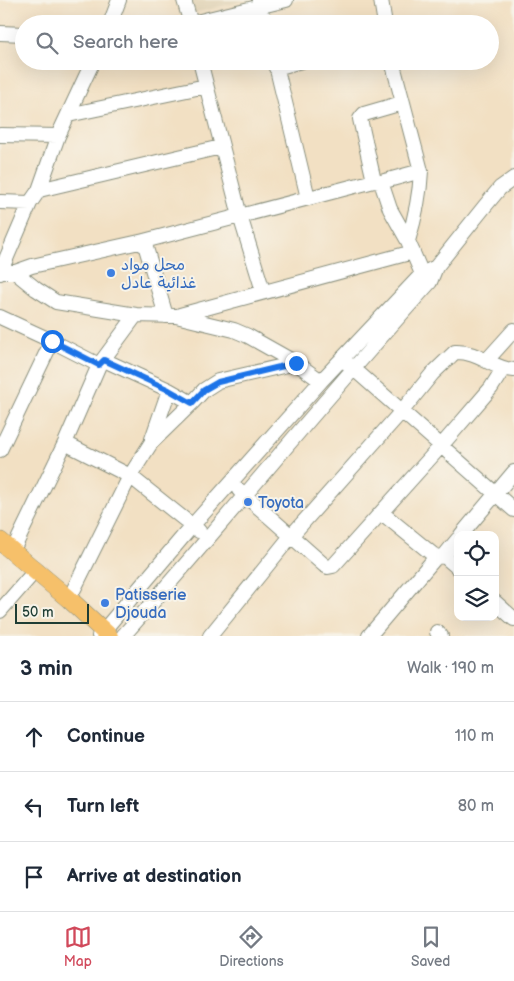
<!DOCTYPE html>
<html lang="en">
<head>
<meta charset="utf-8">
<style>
  :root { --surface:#fff; --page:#f2f2f3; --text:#1f2937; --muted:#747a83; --line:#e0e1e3; --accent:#d1495b }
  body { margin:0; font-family:"Balsamiq Sans","Playpen Sans Arabic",sans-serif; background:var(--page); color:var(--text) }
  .controls { position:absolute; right:15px; bottom:15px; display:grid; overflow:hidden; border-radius:10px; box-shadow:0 5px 20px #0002 }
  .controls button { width:45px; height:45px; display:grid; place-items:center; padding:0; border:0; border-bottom:1px solid var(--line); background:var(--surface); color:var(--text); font:25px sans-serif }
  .scale { position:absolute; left:15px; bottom:12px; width:74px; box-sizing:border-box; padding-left:5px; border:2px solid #1f3d34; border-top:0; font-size:14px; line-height:18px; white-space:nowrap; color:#1f3d34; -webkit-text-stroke:4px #f7f3e8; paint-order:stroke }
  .stop { position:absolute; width:15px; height:15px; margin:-11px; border:4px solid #1a73e8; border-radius:50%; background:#fff }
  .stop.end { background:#1a73e8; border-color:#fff; box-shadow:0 1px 5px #0008 }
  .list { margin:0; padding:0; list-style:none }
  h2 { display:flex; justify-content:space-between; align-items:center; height:65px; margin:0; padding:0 20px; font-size:21px }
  h2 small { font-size:16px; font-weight:400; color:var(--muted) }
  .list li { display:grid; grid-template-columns:32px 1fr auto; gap:15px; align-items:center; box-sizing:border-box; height:70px; padding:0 20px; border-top:1px solid var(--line) }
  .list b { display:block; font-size:19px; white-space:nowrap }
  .list em { font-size:16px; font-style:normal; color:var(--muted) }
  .icon { flex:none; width:28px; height:28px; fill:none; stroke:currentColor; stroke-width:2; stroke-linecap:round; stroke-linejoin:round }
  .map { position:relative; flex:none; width:514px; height:636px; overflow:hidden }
  .search { position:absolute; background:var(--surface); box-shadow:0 5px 20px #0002; left:15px; right:15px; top:15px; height:55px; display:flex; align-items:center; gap:12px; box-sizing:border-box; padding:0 18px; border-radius:28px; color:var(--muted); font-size:19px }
  .sheet { height:275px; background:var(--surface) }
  nav { display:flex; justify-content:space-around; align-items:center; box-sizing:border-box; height:70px; border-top:1px solid var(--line); background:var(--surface); font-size:14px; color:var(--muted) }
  nav a { display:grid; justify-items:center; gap:2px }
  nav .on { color:var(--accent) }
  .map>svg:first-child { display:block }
</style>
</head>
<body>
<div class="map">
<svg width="514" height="636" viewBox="0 0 514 636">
  <rect width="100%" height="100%" fill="#f7f3e8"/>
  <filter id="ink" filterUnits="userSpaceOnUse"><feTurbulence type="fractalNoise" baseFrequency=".02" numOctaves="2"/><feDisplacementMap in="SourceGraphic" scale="10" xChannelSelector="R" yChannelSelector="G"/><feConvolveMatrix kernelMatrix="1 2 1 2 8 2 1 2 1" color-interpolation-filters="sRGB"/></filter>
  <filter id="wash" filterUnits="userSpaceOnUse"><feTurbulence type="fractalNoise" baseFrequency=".0096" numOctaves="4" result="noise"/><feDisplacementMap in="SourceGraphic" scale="20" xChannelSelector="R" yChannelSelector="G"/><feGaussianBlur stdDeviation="1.12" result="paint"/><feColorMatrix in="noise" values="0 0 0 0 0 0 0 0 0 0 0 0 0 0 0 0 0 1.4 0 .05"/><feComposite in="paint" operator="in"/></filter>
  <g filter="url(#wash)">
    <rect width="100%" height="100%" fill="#f2e0c3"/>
    <path fill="#e1d3b5" d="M191,0H246L194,13Z"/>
  </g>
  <g filter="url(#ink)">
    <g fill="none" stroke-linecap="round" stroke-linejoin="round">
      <defs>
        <path id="minor" d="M184,0L191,24
          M259,0L265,24
          M381,0L385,24
          M110,24L119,0
          M188,24L286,0
          M0,33L24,34
          M200,61L240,216L263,291
          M275,61L308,198
          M392,61L421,171C420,195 415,218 408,241
          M276,68L301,61
          M68,115L206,86
          M0,135L58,136
          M374,181L360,119L364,114L402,103
          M381,182L390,209L408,241L422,274L428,280
          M39,190L221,147
          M0,202L30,203
          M144,241L166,316
          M0,272H15L36,289L56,302L136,315L176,316L234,330L248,336L296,363L321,381
          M15,272L32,266L144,241L374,181L381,182L421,171
          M0,273L30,203L39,190L58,136L93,61
          M180,315L413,252
          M0,317L52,341L99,365
          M104,360L169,390L192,403L204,390L218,381L296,363
          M487,360L514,330
          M346,362L514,510
          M152,439L169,390
          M65,443L130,476L199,531
          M0,450L52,341
          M239,490L324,565L328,567L333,566L441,446L491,388L503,369
          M382,513L436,557
          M461,535L514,472
          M13,550L65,443L99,365L136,315
          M444,556L458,568
          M69,599L130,476L151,443L192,403
          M495,602L514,619
          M0,611L35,571
          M437,632L441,636
          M99,636L192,526L321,381L422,274L436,267
          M123,636C227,519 325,398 430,282L436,267L485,206L500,188L514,178
          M210,636L291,536L402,411L432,374L455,352C479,351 492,369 514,370
          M369,636L436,557L444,556L458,539"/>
        <path id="major" d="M0,541L69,599L109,636"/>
      </defs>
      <use href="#minor" stroke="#888e7c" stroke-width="16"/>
      <use href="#major" stroke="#888e7c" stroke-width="19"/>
      <use href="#minor" stroke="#fff" stroke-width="14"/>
      <use href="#major" stroke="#f6c06b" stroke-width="18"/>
    </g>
  </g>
  <g fill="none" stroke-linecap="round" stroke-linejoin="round" filter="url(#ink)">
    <path stroke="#1a73e8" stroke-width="6" d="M52,341L99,365L104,360L169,390L192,403L204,390L218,382L296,363"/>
  </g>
  <g fill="#3f7fe0" stroke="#f7f3e8" stroke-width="2">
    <circle cx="111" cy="273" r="5"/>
    <circle cx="248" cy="502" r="5"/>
    <circle cx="105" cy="603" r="5"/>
  </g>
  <g text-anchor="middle" stroke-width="4" stroke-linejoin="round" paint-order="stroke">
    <g font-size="16" fill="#366cbe" stroke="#f7f3e8" text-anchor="start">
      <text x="121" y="270">محل مواد<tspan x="121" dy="18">غذائية عادل</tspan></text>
      <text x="258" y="508">Toyota</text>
      <text x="115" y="600">Patisserie<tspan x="115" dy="18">Djouda</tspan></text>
    </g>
  </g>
</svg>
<div class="controls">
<button><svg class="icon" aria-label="locate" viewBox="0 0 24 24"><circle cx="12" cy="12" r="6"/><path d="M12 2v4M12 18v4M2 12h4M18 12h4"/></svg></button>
<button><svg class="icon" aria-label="layers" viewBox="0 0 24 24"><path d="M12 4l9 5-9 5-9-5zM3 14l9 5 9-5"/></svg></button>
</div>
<div class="scale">50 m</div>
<div class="stop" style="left:52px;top:341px"></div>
<div class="stop end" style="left:296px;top:363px"></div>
<div class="search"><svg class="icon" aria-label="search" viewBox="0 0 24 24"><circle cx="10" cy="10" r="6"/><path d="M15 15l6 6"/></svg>Search here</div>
</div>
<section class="sheet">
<h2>3 min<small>Walk · 190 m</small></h2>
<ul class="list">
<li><svg class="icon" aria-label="ahead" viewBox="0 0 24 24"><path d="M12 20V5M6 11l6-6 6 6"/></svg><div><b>Continue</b></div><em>110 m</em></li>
<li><svg class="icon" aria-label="left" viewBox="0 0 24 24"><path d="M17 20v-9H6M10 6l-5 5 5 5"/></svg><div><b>Turn left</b></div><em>80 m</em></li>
<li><svg class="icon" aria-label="arrive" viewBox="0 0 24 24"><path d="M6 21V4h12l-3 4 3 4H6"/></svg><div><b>Arrive at destination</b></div></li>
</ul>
</section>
<nav>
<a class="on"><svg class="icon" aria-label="map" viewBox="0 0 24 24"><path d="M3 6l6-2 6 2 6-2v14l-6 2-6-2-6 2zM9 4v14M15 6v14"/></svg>Map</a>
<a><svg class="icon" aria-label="directions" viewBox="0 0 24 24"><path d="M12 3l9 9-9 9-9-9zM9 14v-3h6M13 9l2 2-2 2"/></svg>Directions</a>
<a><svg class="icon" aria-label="saved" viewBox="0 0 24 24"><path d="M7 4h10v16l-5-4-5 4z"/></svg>Saved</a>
</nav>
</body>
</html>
